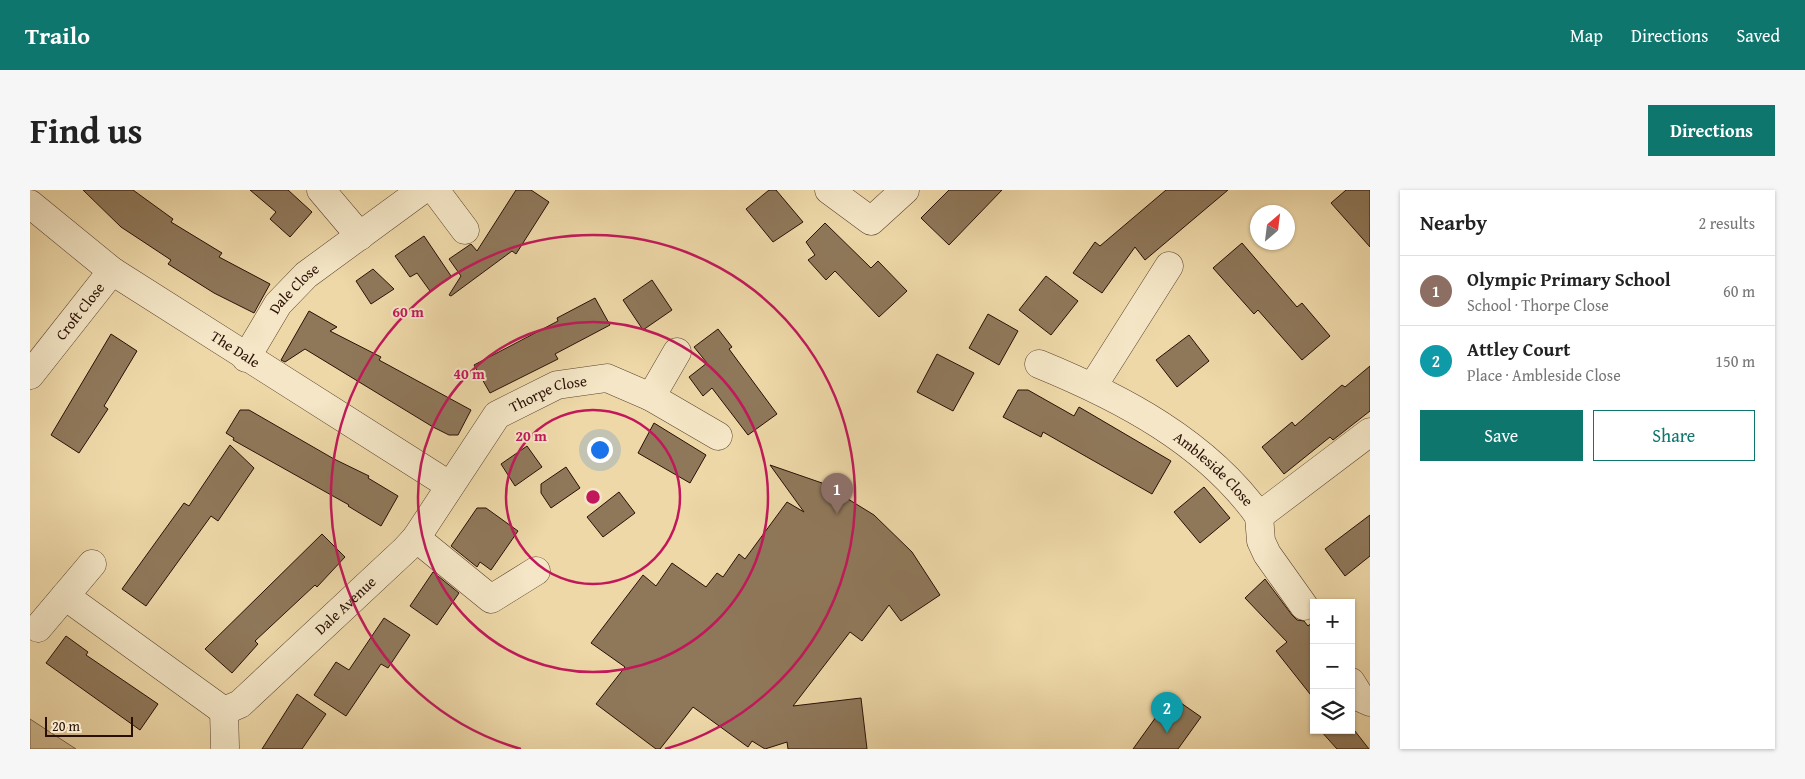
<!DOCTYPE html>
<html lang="en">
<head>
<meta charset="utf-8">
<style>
  :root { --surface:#fff; --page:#f6f6f6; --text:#222; --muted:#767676; --line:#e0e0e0; --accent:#0f766e }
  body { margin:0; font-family:"Gentium Book Plus",serif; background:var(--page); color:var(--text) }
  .controls { position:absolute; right:15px; bottom:15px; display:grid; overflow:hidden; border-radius:0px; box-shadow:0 1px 4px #0004 }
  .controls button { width:45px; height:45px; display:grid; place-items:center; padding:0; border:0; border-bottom:1px solid var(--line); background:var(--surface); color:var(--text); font:25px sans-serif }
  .compass { position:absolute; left:1220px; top:15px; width:45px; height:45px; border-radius:50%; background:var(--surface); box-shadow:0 1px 4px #0004; rotate:28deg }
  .scale { position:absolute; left:15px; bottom:12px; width:88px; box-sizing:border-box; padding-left:5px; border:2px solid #290f05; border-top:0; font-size:14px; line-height:18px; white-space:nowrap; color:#290f05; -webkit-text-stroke:4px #f4e6c6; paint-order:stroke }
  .you { position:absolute; left:569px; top:259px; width:18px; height:18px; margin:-12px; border:4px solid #fff; border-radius:50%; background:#1a73e8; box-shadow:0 0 0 8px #1a73e833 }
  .badge { display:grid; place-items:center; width:32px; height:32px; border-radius:50%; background:var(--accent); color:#fff; font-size:16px; font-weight:700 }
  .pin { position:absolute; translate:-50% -41px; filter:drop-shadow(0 1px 2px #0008) }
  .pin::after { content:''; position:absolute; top:26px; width:18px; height:15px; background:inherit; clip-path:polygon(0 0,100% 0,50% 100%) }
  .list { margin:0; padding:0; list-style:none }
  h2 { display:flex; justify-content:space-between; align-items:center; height:65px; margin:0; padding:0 20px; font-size:21px }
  h2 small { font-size:16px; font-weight:400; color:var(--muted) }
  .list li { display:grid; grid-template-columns:32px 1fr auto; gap:15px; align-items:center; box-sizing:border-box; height:70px; padding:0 20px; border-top:1px solid var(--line) }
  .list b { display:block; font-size:19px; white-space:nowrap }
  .list p { margin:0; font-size:16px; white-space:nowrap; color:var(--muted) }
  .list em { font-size:16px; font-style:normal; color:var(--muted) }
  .actions { display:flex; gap:10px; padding:15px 20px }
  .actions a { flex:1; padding:11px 0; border:1px solid var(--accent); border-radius:0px; text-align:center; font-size:18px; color:var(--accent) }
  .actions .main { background:var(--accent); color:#fff }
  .icon { flex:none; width:28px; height:28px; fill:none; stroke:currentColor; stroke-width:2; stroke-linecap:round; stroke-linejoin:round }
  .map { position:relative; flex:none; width:1340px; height:559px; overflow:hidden; border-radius:0px }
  header { display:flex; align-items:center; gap:30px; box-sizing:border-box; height:70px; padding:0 25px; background:var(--accent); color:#fff }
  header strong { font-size:24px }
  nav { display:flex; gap:28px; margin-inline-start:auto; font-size:18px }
  .intro { display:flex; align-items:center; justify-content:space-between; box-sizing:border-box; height:120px; padding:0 30px }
  h1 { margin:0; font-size:35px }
  .button { padding:12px 22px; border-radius:0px; background:var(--accent); color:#fff; font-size:18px; font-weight:700 }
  main { display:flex; gap:30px; padding:0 30px }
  aside { flex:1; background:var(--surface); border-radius:0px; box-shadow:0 1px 4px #0004 }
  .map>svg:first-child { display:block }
</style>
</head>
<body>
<header>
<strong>Trailo</strong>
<nav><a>Map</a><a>Directions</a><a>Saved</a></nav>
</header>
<div class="intro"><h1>Find us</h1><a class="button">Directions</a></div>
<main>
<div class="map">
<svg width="1340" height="559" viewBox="0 0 1340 559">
  <rect width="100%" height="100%" fill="#eed8a8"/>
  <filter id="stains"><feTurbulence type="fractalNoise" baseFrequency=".004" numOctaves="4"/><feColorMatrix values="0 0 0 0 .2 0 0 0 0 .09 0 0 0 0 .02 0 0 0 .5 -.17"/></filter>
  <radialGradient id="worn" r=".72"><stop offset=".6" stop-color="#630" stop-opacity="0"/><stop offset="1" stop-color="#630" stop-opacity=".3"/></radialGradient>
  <path fill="#cdb68c" stroke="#7b6248" d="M0,529L46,559H0Z"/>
  <path fill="#8f785a" stroke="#290f05" d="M53,0H103L143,29L141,32L192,63L189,67L240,94L224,123L184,103L138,74L141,70L91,37Z
    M220,0H258L282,22L260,47L240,29L246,22Z
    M486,0H501L519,12L486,64L482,61L421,106L419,105L431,86L419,69L441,54L447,61Z
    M739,0H746L773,32L743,52L716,19Z
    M919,0H972L919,55L891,28Z
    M1136,0H1198L1115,70L1105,57L1072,103L1043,83L1065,52L1070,56Z
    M1316,0H1340V57L1301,13Z
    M795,33L841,78L848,71L877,101L849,127L805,81L796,90L778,70L785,65L776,52Z
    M394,46L421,86L400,101L387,83L380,87L365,66Z
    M1212,53L1267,117L1272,113L1300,146L1272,170L1228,120L1224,124L1183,78Z
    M343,79L364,99L341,114L326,91Z
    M1016,86L1048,111L1021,145L989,120Z
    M622,90L642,120L613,140L593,110Z
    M565,108L580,135L525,164L528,169L460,203L444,175L528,131L527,128Z
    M279,121L307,137L300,141L351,167L349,170L441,220L428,245H419L403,237L275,159L255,172L251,170Z
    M958,124L988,141L969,175L939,158Z
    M688,139L702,157L699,159L747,224L718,245L682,198L673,206L659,187L677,173L664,157Z
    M81,144L107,161L74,216L78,219L49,263L21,245Z
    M1159,145L1179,171L1147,197L1126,170Z
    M907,164L944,183L923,221L887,202Z
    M1340,176V221L1303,250L1300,247L1254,284L1232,257L1262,232L1265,236L1312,195L1315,197Z
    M988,200H998L1044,226L1049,217L1141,271L1122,304L1013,242L1011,247L973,227Z
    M210,220H219L304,269L339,286L338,288L368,306L351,336L318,316L319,315L203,250L204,248L196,243Z
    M624,233L676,265L660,293L608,263Z
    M200,255L224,278L188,331L181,326L116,416L92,399L154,313L159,316Z
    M497,256L512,277L485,296L471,274Z
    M740,275L792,293L844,325L882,362L910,405L871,431L859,415L832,451L820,442L763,516L831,508L837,559H758L757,552L735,559L722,551L718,557L663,517L630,559H626L566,514L595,477L561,453L613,385L626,396L642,373L676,397L687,383L693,387L709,364L715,369L757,312L774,322Z
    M536,277L550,298L521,318L511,303V294Z
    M1174,297L1200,328L1170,353L1144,322Z
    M589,302L605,323L573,347L557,327Z
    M447,318H456L488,341L461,380L450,372L447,377L421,356Z
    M1340,325V366L1315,386L1295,359Z
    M292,344L315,367L287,397L285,395L225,451L228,454L202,483L175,459Z
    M403,382L429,403L407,435L380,416Z
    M1235,389L1262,425L1267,430L1274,431L1278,436L1284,431V509L1246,461L1257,452L1215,408Z
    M354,428L380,445L358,478L351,474L316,526L284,505L306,472L319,480Z
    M36,446L58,462L56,465L128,514L110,540L16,473Z
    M267,504L296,524L272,559H232Z
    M1141,506L1171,527L1148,559H1103Z
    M1321,536L1339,559H1307L1290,540H1321Z"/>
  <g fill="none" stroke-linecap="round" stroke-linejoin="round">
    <defs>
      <g id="minor">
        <path d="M291,0L330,46"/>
        <path d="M405,0L435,40"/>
        <path d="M799,0L841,31L875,0"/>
        <path id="s1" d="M0,14L82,81L419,295"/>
        <path id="s2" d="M216,168L248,114L276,85L392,0"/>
        <path id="s3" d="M1009,174C1092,208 1176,252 1229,326L1340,242"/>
        <path id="s4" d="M0,185L82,81"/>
        <path d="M1063,196L1139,76"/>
        <path d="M621,207L647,162"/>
        <path d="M1229,326L1231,351L1237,364L1274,416"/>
        <path d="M386,348L461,409L506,381"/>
        <path id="s5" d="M35,406L194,521L210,514L376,359L386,348L467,225L527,195L577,188L621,207L688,246"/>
        <path d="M8,438L62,374"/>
        <path d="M1321,492L1331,508L1340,512"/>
        <path d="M194,521L195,557"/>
      </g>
    </defs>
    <use href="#minor" stroke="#5a412e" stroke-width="29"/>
    <use href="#minor" stroke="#f4e6c6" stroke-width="28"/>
  </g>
  <g fill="none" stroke="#c2185b" stroke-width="2.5">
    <circle cx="563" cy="307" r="87"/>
    <circle cx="563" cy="307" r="175"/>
    <path d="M491 559A262 262 0 1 1 635 559"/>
  </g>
  <g text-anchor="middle" stroke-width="4" stroke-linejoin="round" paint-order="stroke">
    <g font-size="15" fill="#290f05" stroke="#f4e6c6">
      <text dy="5" stroke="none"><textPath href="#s2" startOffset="85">Dale Close</textPath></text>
      <text dy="5" stroke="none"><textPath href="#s4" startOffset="81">Croft Close</textPath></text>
      <text dy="5" stroke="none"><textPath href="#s1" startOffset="252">The Dale</textPath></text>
      <text dy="5" stroke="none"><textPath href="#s5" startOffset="659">Thorpe Close</textPath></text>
      <text dy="5" stroke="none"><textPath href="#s3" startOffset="205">Ambleside Close</textPath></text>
      <text dy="5" stroke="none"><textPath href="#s5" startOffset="358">Dale Avenue</textPath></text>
    </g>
  </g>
  <circle cx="563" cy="307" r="8" fill="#c2185b" stroke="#f4e6c6" stroke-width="2.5"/>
  <g font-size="15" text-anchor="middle" font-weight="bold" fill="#c2185b" stroke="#f4e6c6" stroke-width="4" stroke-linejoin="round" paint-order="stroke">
    <text x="378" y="127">60 m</text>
    <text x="439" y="189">40 m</text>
    <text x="501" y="251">20 m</text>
  </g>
  <rect width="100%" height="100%" filter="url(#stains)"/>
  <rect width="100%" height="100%" fill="url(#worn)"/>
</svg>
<div class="controls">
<button>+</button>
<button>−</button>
<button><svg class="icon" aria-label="layers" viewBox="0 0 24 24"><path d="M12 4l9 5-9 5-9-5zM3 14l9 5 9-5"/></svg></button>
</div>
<svg class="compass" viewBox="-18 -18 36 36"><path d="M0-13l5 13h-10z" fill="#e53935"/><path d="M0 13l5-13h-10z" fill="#767676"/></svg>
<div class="scale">20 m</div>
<div class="you"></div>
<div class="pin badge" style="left:807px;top:324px;background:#8d6e63">1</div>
<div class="pin badge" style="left:1137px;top:543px;background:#0f9aa8">2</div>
</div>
<aside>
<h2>Nearby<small>2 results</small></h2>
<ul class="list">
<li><span class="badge" style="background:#8d6e63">1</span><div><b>Olympic Primary School</b><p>School · Thorpe Close</p></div><em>60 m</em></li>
<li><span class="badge" style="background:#0f9aa8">2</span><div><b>Attley Court</b><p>Place · Ambleside Close</p></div><em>150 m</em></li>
</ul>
<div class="actions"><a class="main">Save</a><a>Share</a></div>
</aside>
</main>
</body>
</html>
